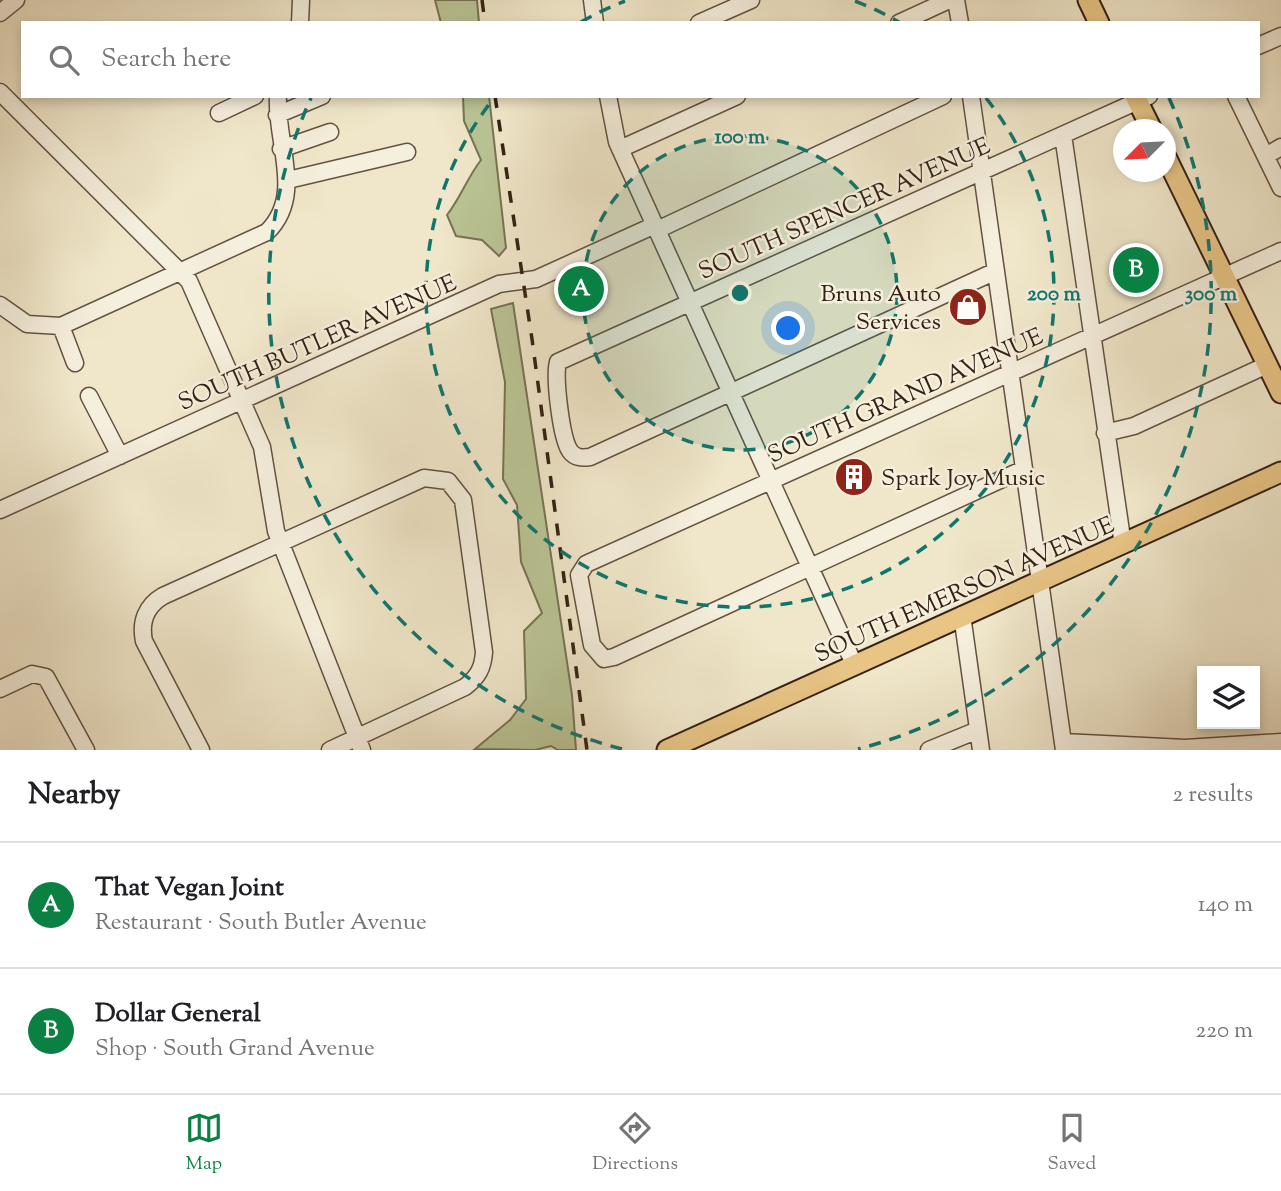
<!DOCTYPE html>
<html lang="en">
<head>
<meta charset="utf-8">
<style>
  :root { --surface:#fff; --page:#f6f6f6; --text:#202124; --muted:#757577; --line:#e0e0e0; --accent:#0b8043 }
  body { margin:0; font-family:"Sorts Mill Goudy",serif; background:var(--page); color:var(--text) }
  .controls { position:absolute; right:21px; bottom:21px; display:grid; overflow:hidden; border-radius:0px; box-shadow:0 4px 10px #0003 }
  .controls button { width:63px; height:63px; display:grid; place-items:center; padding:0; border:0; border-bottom:2px solid var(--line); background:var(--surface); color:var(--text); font:35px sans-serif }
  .compass { position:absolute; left:1113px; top:119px; width:63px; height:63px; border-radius:50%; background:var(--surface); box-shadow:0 4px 10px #0003; rotate:246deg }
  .you { position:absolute; left:789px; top:329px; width:24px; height:24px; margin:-18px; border:5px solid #fff; border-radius:50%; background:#1a73e8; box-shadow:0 0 0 10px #1a73e833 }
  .badge { display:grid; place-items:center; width:46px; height:46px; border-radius:50%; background:var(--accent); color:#fff; font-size:23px; font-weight:700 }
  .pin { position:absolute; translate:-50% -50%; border:4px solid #fff; box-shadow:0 2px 7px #0006 }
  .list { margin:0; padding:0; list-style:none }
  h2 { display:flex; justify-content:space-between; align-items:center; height:91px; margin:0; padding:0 28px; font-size:30px }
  h2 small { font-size:23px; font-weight:400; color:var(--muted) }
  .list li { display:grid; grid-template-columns:46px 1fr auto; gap:21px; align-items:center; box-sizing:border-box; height:126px; padding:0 28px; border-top:2px solid var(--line) }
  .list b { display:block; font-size:26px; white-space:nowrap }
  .list p { margin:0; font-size:23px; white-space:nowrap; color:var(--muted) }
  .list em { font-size:23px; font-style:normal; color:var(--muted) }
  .icon { flex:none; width:38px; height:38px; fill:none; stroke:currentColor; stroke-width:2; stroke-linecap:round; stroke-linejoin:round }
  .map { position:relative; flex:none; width:1281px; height:750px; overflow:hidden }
  .search { position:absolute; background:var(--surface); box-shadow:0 4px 10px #0003; left:21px; right:21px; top:21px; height:77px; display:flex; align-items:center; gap:18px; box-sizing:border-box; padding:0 24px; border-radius:0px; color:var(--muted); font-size:26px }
  .sheet { height:343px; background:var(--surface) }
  nav { display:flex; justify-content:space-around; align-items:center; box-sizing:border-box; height:98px; border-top:2px solid var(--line); background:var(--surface); font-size:19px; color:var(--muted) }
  nav a { display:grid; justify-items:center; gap:4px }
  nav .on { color:var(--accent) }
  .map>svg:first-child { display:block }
</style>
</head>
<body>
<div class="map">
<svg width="1281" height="750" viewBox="0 0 1281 750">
  <rect width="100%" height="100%" fill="#f0e7ca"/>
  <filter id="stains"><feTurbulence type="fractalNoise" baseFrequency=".00286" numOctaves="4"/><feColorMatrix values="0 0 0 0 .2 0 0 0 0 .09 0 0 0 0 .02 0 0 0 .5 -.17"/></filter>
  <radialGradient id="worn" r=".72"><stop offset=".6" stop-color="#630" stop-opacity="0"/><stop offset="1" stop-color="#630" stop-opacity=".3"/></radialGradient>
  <path fill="#bac596" stroke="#777355" stroke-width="2" d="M435,0H477L479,23H441Z
    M463,96H489L506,248L499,256L482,240L456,236L447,215C461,197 467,178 481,160L464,121Z
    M513,303L572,695L576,750H558L551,746L535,750L475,749L510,720L526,699L524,631L542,613L521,562L517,505L503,479L505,382L491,309Z"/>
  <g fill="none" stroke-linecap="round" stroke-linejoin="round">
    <defs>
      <path id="minor" d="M592,0L595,23
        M956,0L960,23
        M0,13L16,0
        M300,23L301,0
        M699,23L751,0
        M899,23L949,0
        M1258,46L1281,36
        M0,92L189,281L262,447L276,531L362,750
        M608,96L617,142L854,664
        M971,96L1064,750
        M1236,96L1281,188
        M219,113L255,96
        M277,115L322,96
        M1063,135L1123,545
        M281,149L330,132
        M620,149L737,96
        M1266,156L1281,147
        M288,180L407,152
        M657,230L943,96
        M996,271L590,457C582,458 575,458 570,451C561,438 554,377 558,362L1149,96
        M0,305L27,324L61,326L267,232C305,195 275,142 278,96
        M61,326L75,363
        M89,396L120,456
        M1105,433L1134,426L1267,365
        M1024,469L614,657L604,659L592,645L579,575L586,564L1281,251
        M0,510L499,284L536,279L655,225
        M962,615L981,750
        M0,689L32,674L46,677L86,750
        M1063,742L1185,748L1281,742
        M201,750L144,641C140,622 146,606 163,596L424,478L448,481L463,500L484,652C483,668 478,677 465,687L330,750
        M929,750L978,730"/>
      <path id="major" d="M1088,0L1099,23
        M1135,96L1152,130
        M1166,157L1281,393
        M667,750L1281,472"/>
    </defs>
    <use href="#minor" stroke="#635242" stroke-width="19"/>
    <use href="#major" stroke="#342114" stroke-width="23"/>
    <use href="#minor" stroke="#f5efdd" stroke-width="16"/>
    <use href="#major" stroke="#e8c485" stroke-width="19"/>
    <path stroke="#342114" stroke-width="3.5" stroke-dasharray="12 12" stroke-linecap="butt" d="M482,0L485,23
      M495,96L532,339L587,750"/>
  </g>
  <circle cx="740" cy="293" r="157" fill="#0f766e" fill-opacity=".12"/>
  <g fill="none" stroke="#0f766e" stroke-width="3.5" stroke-dasharray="12 9">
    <circle cx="740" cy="293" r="157"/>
    <path d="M581 22A314 314 0 0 1 625 1M855 1A314 314 0 0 1 899 22M986 98A314 314 0 1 1 494 98"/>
    <path d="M622 749A471 471 0 0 1 311 98M1169 98A471 471 0 0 1 858 749"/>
  </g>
  <defs>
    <symbol id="shop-disc" viewBox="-11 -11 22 22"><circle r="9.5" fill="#8f2418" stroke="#f5efdd"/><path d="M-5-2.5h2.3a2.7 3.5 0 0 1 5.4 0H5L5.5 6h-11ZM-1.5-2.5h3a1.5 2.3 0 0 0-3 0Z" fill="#fff"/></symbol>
    <symbol id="building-disc" viewBox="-11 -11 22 22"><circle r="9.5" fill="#8f2418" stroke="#f5efdd"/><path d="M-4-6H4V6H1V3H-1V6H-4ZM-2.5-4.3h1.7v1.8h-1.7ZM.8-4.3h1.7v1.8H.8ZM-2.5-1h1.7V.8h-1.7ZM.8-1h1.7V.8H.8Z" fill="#fff"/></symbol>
  </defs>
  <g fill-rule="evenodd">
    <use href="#shop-disc" x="946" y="285" width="44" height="44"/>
    <use href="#building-disc" x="832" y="455" width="44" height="44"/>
  </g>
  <g text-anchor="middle" stroke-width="5" stroke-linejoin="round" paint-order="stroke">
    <g font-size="24" fill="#342114" stroke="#f5efdd">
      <text transform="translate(844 208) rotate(-24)" y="8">SOUTH SPENCER AVENUE</text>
      <text transform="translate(317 342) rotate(-24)" y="8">SOUTH BUTLER AVENUE</text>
      <text transform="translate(905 395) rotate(-24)" y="8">SOUTH GRAND AVENUE</text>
      <text transform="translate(964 589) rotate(-24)" y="8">SOUTH EMERSON AVENUE</text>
    </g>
    <g font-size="24" fill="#342114" stroke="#f5efdd" text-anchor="end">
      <text x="941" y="301">Bruns Auto<tspan x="941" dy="28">Services</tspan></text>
      <text x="881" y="485" text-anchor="start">Spark Joy Music</text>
    </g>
  </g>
  <circle cx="740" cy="293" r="10" fill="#0f766e" stroke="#f5efdd" stroke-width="3.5"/>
  <g font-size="21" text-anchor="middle" font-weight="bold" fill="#0f766e" stroke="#f5efdd" stroke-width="5" stroke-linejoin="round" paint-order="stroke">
    <text x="740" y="143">100 m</text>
    <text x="1054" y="300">200 m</text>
    <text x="1211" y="300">300 m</text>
  </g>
  <rect width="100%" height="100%" filter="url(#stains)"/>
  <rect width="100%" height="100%" fill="url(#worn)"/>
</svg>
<div class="controls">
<button><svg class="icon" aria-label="layers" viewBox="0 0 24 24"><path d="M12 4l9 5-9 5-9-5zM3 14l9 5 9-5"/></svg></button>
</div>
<svg class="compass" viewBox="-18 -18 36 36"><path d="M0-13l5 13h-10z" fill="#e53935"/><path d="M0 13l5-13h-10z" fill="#757577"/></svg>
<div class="you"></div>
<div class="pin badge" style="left:581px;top:289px">A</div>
<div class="pin badge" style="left:1136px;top:270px">B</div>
<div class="search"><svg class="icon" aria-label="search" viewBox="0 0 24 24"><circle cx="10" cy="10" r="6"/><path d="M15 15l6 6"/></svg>Search here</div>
</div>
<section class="sheet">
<h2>Nearby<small>2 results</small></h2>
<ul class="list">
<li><span class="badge">A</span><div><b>That Vegan Joint</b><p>Restaurant · South Butler Avenue</p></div><em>140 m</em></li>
<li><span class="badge">B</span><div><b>Dollar General</b><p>Shop · South Grand Avenue</p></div><em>220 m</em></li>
</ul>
</section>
<nav>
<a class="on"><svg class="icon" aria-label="map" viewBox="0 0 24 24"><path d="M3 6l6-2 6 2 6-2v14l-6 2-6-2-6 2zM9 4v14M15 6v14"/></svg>Map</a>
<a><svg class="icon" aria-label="directions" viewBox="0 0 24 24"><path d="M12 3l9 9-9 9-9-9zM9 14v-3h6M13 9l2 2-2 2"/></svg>Directions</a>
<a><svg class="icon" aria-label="saved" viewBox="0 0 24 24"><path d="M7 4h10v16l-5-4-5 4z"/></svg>Saved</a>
</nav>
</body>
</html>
